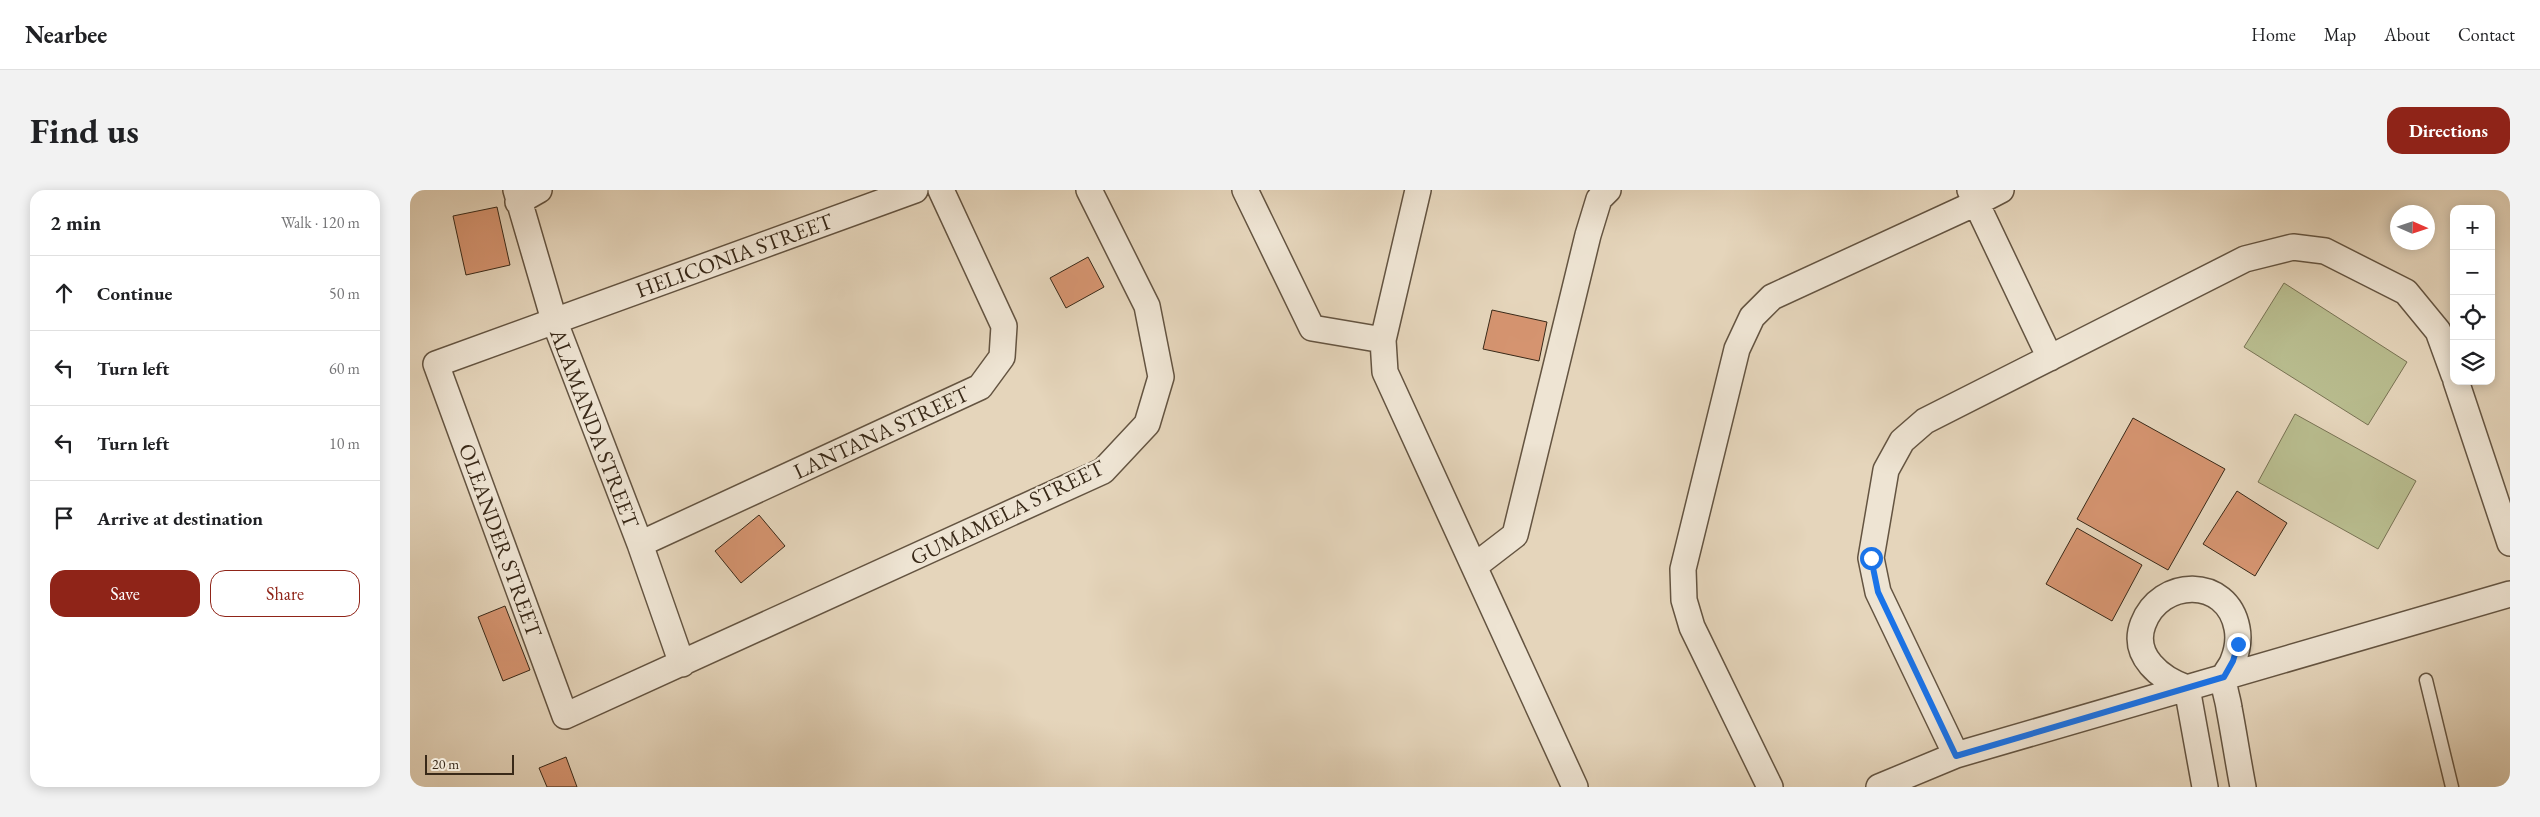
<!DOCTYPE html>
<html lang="en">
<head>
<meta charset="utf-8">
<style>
  :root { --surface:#fff; --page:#f2f2f2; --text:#202124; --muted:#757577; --line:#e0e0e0; --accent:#8f2418 }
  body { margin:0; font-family:"EB Garamond",serif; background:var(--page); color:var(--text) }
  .controls { position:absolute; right:15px; top:15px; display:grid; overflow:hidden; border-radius:10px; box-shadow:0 2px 12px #0003 }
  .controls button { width:45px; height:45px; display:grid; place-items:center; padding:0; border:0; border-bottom:1px solid var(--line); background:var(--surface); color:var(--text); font:25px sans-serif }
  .compass { position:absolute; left:1980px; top:15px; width:45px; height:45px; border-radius:50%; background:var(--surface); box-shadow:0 2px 12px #0003; rotate:93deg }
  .scale { position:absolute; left:15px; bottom:12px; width:89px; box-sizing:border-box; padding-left:5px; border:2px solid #392918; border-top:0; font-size:14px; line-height:18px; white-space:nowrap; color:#392918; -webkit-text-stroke:4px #eee4d3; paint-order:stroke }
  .stop { position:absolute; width:15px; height:15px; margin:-11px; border:4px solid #1a73e8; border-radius:50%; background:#fff }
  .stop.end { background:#1a73e8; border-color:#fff; box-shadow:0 1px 5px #0008 }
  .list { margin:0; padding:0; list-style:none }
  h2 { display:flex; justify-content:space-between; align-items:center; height:65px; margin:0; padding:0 20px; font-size:21px }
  h2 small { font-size:16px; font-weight:400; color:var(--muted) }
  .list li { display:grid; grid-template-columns:32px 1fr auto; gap:15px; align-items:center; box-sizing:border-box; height:75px; padding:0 20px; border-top:1px solid var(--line) }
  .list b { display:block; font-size:19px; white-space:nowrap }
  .list em { font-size:16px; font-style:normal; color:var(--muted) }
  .actions { display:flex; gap:10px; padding:15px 20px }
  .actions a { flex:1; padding:11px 0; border:1px solid var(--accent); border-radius:15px; text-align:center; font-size:18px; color:var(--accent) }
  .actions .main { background:var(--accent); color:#fff }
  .icon { flex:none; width:28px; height:28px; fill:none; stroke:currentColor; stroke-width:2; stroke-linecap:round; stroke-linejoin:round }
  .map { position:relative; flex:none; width:2100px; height:597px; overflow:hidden; border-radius:15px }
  header { display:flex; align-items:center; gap:30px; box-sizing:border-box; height:70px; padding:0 25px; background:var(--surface); border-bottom:1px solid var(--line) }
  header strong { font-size:24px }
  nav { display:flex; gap:28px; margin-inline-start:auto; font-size:18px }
  .intro { display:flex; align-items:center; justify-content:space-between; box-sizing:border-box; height:120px; padding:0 30px }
  h1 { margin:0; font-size:35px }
  .button { padding:12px 22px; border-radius:15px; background:var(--accent); color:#fff; font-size:18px; font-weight:700 }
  main { display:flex; gap:30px; padding:0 30px }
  aside { flex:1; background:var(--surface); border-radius:15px; box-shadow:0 2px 12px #0003 }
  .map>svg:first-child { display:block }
</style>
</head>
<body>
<header>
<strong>Nearbee</strong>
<nav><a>Home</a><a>Map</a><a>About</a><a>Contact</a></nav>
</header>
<div class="intro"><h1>Find us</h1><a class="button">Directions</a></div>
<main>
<aside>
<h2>2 min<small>Walk · 120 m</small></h2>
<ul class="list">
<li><svg class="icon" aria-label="ahead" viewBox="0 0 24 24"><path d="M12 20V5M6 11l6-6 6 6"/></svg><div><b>Continue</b></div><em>50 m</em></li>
<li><svg class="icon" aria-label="left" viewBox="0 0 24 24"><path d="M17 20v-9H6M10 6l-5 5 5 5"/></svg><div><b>Turn left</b></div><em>60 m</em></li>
<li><svg class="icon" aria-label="left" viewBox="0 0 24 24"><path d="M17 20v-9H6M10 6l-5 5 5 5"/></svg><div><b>Turn left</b></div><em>10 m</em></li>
<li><svg class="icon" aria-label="arrive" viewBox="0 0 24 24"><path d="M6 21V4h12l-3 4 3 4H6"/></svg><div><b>Arrive at destination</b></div></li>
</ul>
<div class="actions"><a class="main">Save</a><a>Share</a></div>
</aside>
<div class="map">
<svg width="2100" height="597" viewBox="0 0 2100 597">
  <rect width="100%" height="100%" fill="#e5d5bb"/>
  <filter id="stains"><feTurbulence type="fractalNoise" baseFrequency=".004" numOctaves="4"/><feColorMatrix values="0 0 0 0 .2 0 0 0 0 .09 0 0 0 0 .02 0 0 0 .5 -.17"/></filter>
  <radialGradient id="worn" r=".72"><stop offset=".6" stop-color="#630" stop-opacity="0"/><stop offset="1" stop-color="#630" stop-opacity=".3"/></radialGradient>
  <path fill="#b8bc8e" stroke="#787253" d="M1874,93L1997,172L1958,235L1834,157Z
    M1885,224L2006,291L1968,359L1848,292Z"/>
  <path fill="#d59470" stroke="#392918" d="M87,17L100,75L56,85L43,26Z
    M678,67L694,97L656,118L640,88Z
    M1082,120L1137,132L1129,171L1073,159Z
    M1723,228L1815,279L1758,380L1667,329Z
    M1827,301L1877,333L1845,386L1793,354Z
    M349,325L375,356L331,393L305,361Z
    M1667,338L1732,375L1702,431L1636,394Z
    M95,416L120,480L93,491L68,427Z
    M156,567L167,597H137L129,578Z"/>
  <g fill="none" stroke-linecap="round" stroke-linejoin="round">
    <defs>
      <path id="lane" d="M2016,490L2042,597"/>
      <path id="street" d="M106,0L144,130L230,354L272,474
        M505,0L26,174L155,526L693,281L737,234L751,187L737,116L679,0
        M835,0L902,138L973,150
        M1008,0L973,150L975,182L1165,597
        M1560,0L1640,168
        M108,12L129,0
        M2046,191L2100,353
        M230,354L570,197L592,167L594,136L531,0
        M1066,375L1105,345L1178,45L1189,9L1198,0
        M1546,565L1468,402L1461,368L1476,280L1492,251L1515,231L1835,69L1883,57L1915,61L1996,102L2028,141L2044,185
        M1360,597L1282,437L1274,410L1273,379L1327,159L1342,127L1362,107L1566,13L1591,0
        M1469,597L1546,565L2100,404
        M1795,597L1777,498C1751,489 1721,466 1733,434C1750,388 1817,386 1827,438C1829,448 1827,461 1823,471C1821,477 1815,482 1814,488C1813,497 1818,509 1819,518C1824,544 1828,571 1833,597"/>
    </defs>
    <use href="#lane" stroke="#645441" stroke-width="15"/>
    <use href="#street" stroke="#645441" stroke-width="28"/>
    <use href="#lane" stroke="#eee4d3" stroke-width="12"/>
    <use href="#street" stroke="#eee4d3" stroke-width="25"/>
  </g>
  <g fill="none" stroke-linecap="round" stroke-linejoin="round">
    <path stroke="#1a73e8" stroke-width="6" d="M1461,368L1468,402L1546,566L1814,487L1823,471L1828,454"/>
  </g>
  <g text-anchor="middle" stroke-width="5" stroke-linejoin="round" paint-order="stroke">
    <g font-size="22" fill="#392918" stroke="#eee4d3">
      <text transform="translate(324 65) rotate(-20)" y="8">HELICONIA STREET</text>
      <text transform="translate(185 238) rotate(69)" y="8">ALAMANDA STREET</text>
      <text transform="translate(471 242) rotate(-25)" y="8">LANTANA STREET</text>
      <text transform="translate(597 322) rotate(-26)" y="8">GUMAMELA STREET</text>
      <text transform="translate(91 350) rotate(70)" y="8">OLEANDER STREET</text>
    </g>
  </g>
  <rect width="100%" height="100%" filter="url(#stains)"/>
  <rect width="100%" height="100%" fill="url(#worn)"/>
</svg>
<div class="controls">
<button>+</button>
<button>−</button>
<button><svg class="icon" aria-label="locate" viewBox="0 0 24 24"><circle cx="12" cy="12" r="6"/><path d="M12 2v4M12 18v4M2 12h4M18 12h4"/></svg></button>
<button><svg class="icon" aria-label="layers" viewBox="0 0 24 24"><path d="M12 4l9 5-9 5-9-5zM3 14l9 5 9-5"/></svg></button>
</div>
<svg class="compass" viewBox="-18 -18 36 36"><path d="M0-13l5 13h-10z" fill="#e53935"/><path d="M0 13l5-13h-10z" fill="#757577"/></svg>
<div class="scale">20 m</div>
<div class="stop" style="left:1461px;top:368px"></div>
<div class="stop end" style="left:1828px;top:454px"></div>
</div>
</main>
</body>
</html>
